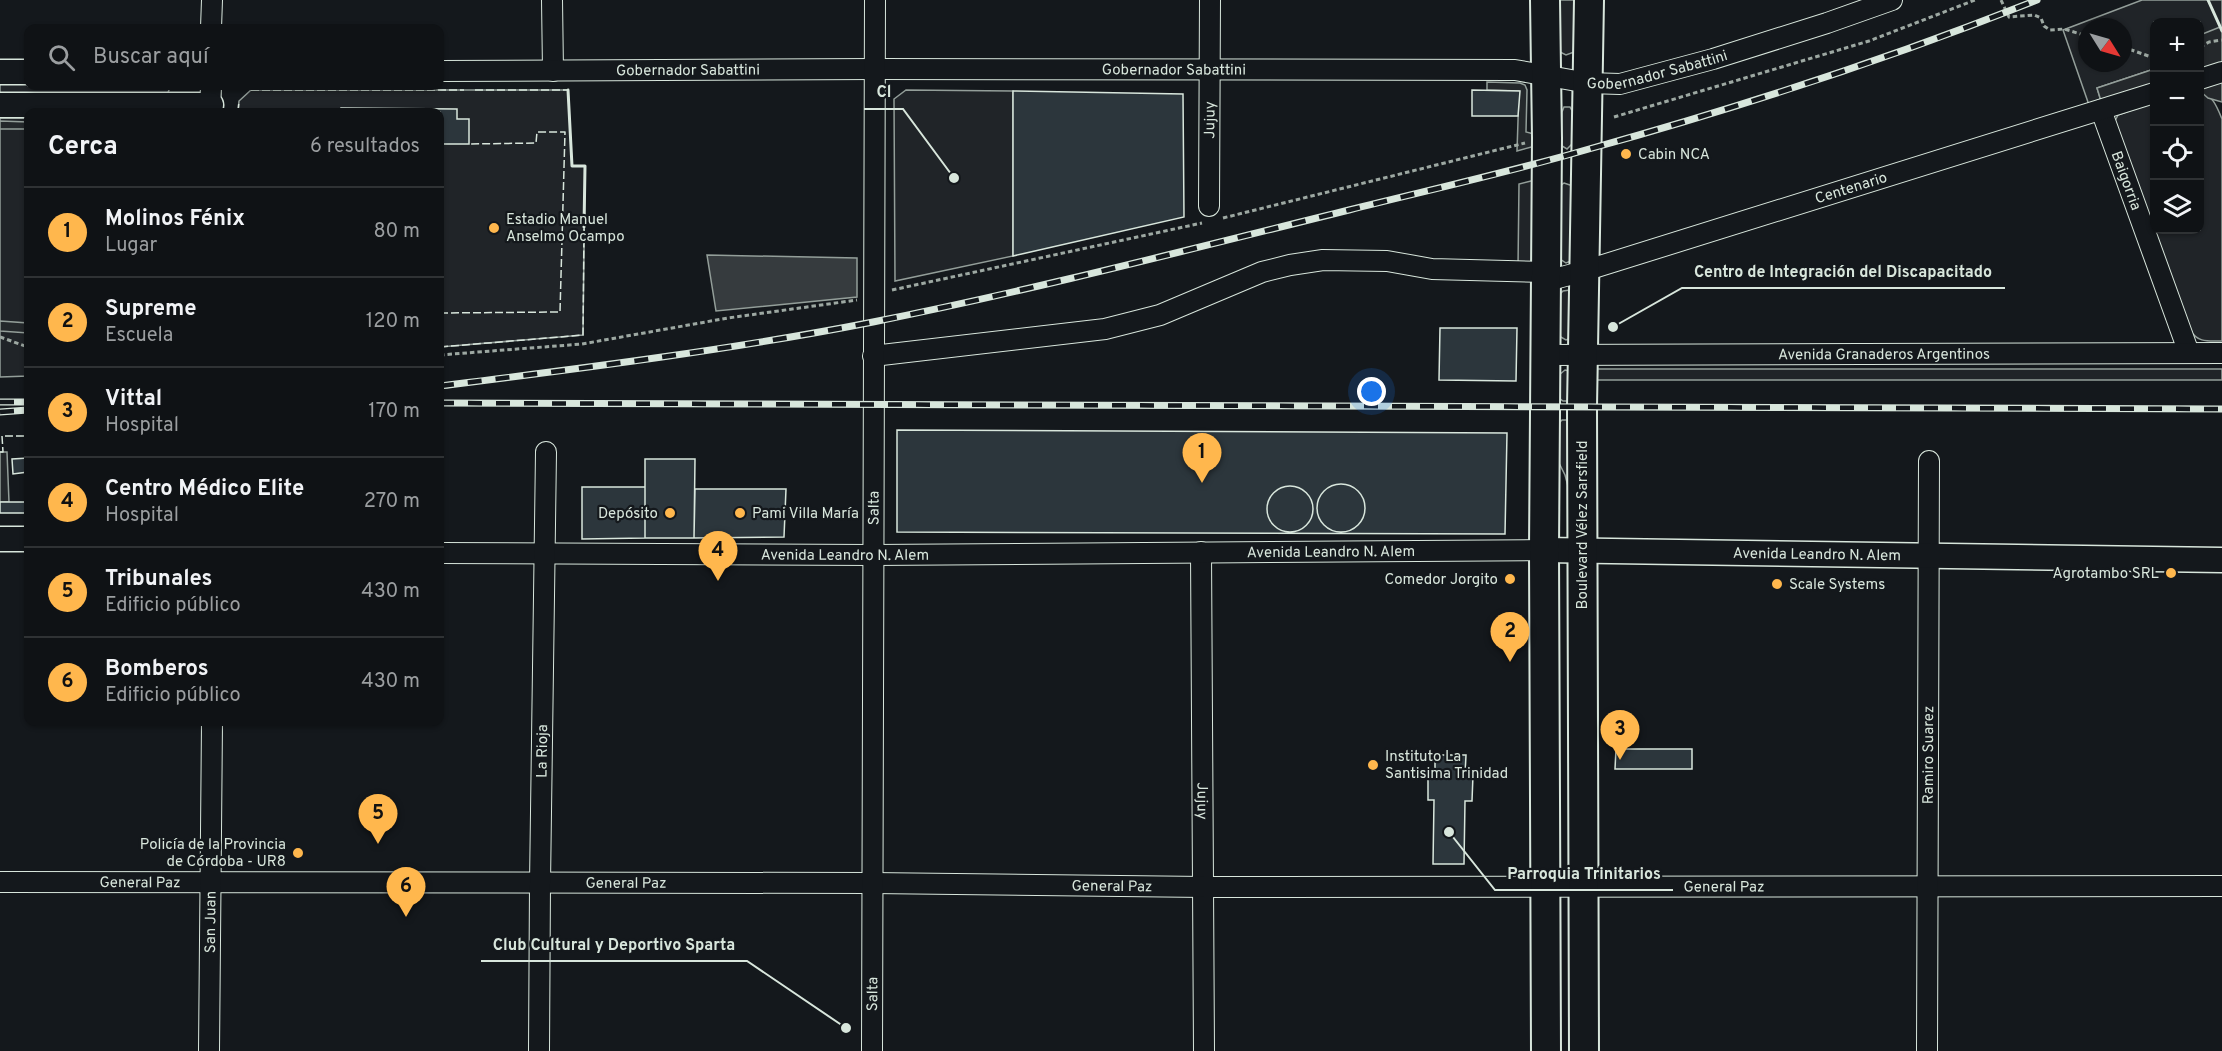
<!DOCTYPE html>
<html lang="es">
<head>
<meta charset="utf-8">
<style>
  :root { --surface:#0f1215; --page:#181b1e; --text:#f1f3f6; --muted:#9b9ea0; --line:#2f3234; --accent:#ffb74d }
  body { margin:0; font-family:Overpass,sans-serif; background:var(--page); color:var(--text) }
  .controls { position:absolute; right:18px; top:18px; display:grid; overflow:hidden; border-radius:12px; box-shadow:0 2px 4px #0004 }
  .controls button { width:54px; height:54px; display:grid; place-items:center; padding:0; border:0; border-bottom:2px solid var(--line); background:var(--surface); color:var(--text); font:30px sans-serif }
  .compass { position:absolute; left:2078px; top:18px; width:54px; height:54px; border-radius:50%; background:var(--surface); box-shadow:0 2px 4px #0004; rotate:127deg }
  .you { position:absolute; left:1372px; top:392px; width:21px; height:21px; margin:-15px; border:4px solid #fff; border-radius:50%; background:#1a73e8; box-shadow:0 0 0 9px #1a73e833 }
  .badge { display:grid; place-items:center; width:39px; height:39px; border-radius:50%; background:var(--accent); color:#111; font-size:20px; font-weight:700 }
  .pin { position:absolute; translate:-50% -50px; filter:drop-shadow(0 2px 3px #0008) }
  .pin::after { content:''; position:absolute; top:32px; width:21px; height:18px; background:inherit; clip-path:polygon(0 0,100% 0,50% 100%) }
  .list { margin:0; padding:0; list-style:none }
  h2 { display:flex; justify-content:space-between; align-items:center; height:78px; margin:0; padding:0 24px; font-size:26px }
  h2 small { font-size:20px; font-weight:400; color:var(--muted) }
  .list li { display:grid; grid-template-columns:39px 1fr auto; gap:18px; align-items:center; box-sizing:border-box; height:90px; padding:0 24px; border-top:2px solid var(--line) }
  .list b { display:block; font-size:22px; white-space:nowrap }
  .list p { margin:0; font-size:20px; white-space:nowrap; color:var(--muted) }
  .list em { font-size:20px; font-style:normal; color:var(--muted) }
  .icon { flex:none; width:33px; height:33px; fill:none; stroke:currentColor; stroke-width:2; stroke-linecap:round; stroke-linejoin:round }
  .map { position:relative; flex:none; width:2222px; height:1051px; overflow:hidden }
  .search { position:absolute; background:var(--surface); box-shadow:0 2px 4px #0004; left:24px; top:24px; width:420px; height:66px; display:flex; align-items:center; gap:15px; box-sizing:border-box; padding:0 21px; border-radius:12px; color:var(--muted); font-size:22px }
  .panel { position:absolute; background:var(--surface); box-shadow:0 2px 4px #0004; left:24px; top:108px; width:420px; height:618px; border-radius:12px }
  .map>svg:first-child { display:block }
</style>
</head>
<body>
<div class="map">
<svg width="2222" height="1051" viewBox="0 0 2222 1051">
  <rect width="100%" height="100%" fill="#14181c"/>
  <path fill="#202428" stroke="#939e99" stroke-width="1.5" fill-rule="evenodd" d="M1551,0H1581L1577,51L1566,55L1556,50Z
    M2142,0H2222V31L2200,35V22H2154V69L2097,88L2101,101L2089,105L2063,30ZM2087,27H2123V63H2087Z
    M0,84H28V86H168L169,90L167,95L0,96Z
    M251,90H568L572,166H585L583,335L440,347V112H238L239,101Z
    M906,90L1013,91V256L895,281L894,99Z
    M2200,92C2213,95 2217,107 2222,119V341C2208,341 2198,343 2190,330L2115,121L2118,115L2154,102V230H2200Z
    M1564,107H1570L1573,112V143L1567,149L1562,146L1561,143L1562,112Z
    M0,118H28V376L0,377Z
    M1539,179L1537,264L1518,267L1519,184Z
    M1564,183L1573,186L1571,261L1566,263L1560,259V186Z
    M1570,290L1572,292L1571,338L1566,340L1559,336L1560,294L1563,291Z
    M1596,369H2222V380H1591Z
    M1565,370L1569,371L1570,401H1563L1559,398V375Z
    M1562,420H1568V486L1565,475L1559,463L1558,424Z"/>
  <path fill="#24282b" stroke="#939e99" stroke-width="1.5" d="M2220,27L2222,31V102L2208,98L2200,91V35Z
    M2154,69V83L2101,101L2097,88Z
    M1487,82L1520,83L1525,85L1527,90L1526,132L1538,135L1539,145L1517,151L1519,91L1487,90Z
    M0,121L28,122V129H0Z
    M0,321L28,323V333L0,331Z
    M0,452H7L9,502H0Z"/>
  <path fill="#363b3e" stroke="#939e99" stroke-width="1.5" d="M707,255L857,258V297L716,311Z"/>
  <path fill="#2c363c" stroke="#d8e6dc" stroke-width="1.5" d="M1472,90L1520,91L1518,116H1472Z
    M1013,91L1183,94L1184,217L1013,256Z
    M341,108L457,109V119H469V144H440V112H341Z
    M1629,149L1631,157L1623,159L1621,151Z
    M1440,328H1517L1516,381L1439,380Z
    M897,430L1507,433L1505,534L897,532Z
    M28,458V472L13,474L12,459Z
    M645,459H695L694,538H645Z
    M1317 508a24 24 0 1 1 48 0a24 24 0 1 1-48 0Z
    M1267 509a23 23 0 1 1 46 0a23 23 0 1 1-46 0Z
    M582,487H645V538L582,539Z
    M695,489H786L784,537L694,538Z
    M0,502H28V513H0Z
    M1616,749H1692V769H1615Z
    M1435,755H1466L1465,775H1473L1472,801H1465L1464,864H1433L1434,800H1428V774H1435Z"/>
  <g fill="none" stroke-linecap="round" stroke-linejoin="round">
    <defs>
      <g id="minor">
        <path d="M552,0L553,71"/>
        <path d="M211,28L212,0"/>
        <path id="s1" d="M440,71L875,69L1515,70L1588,83L1620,84L1713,59L1827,23L1892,0"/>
        <path d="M2200,79L2222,72"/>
        <path id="s2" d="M2101,110L2189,353"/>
        <path d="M210,112L211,86"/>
        <path id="s3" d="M1209,206L1210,0"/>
        <path id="s4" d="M1547,281L1584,271L2154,93"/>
        <path id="s5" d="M1546,355L2222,353"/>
        <path d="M873,356L1105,329L1160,315L1262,272L1290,265L1323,260L1387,261L1432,269L1547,272"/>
        <path id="s6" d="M1201,552L1204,1051"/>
        <path id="s7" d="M440,553L873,555L1544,550"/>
        <path id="s8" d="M0,882L872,883L1204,887L2222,886"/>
        <path id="s9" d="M209,1051L212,722"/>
        <path id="s10" d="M539,1051L540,884L546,452"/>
        <path id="s11" d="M872,1051L875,0"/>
        <path id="s12" d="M1927,1051L1929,461"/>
      </g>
      <g id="major">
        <path d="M0,72H28"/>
        <path d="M0,105H211"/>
        <path d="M0,539H28"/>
        <path id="s13" d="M1544,550L2222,560"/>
      </g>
      <path id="highway" d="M1545,0L1547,138L1544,550L1546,1051
        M1584,1051L1582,407L1589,0"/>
    </defs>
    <use href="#minor" stroke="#d8e6dc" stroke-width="22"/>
    <use href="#major" stroke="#d8e6dc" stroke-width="27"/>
    <use href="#highway" stroke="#d8e6dc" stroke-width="32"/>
    <path stroke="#9da8a2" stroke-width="3" stroke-dasharray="4.5 3" stroke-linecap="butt" d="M2001,0L2009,17L2034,15L2041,18L2044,26L2050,30L2064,29L2087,36
      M2123,47L2154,58
      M2200,47L2209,42L2222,40
      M1614,117L1869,41L1975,0
      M1223,218L1525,143
      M892,290L1202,223
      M0,337L28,347
      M440,355L582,344L728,318L857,300"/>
    <use href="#minor" stroke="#14181c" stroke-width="20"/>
    <use href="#major" stroke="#14181c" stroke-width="24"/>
    <use href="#highway" stroke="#14181c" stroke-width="28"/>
    <defs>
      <path id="rail" d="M440,386C584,368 730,350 873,322C1033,290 1191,249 1349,210C1429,190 1510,172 1589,149C1741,107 1891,58 2037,0
        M0,402H27
        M440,403L2222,409
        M0,412L28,410"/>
    </defs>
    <use href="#rail" stroke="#d8e6dc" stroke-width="7"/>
    <use href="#rail" stroke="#14181c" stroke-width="4.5" stroke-dasharray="14" stroke-linecap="butt"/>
    <path stroke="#d8e6dc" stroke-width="1.5" stroke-dasharray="8 3" stroke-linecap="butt" d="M251,90H464
      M475,90H568
      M238,112L239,101
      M440,313L560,312L565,132H537L536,143L469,144
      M440,347L583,335L584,227
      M0,452H3L2,436H28"/>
    <path stroke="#d8e6dc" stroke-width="3" d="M2208,0L2222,31
      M568,90L572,166H585L584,227"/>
  </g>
  <g fill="#ffb74d" stroke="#14181c" stroke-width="2">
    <circle cx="1626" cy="154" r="6"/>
    <circle cx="494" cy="228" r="6"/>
    <circle cx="670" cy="513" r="6"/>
    <circle cx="740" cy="513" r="6"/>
    <circle cx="2171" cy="573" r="6"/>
    <circle cx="1510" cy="579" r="6"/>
    <circle cx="1777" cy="584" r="6"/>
    <circle cx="1373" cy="765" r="6"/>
    <circle cx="298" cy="853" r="6"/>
  </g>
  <g text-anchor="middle" stroke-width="4.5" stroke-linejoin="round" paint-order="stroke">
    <g font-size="15" fill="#d8e6dc" stroke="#14181c">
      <text dy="5" stroke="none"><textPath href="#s1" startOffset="1220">Gobernador Sabattini</textPath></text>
      <text dy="5" stroke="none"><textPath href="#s1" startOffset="734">Gobernador Sabattini</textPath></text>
      <text dy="5" stroke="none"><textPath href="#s1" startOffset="248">Gobernador Sabattini</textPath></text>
      <text dy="5" stroke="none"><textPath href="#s3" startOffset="86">Jujuy</textPath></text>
      <text dy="5" stroke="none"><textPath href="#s2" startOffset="75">Baigorria</textPath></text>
      <text dy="5" stroke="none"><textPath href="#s4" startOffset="318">Centenario</textPath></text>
      <text dy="5" stroke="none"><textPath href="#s5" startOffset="338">Avenida Granaderos Argentinos</textPath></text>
      <text dy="5" stroke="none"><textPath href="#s11" startOffset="543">Salta</textPath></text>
      <text transform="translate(1582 525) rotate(-90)" y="5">Boulevard Vélez Sarsfield</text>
      <text dy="5" stroke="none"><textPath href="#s7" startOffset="891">Avenida Leandro N. Alem</textPath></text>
      <text dy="5" stroke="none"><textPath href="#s13" startOffset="273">Avenida Leandro N. Alem</textPath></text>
      <text dy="5" stroke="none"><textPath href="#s7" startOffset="405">Avenida Leandro N. Alem</textPath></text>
      <text dy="5" stroke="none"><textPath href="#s10" startOffset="300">La Rioja</textPath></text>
      <text dy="5" stroke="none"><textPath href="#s12" startOffset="296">Ramiro Suarez</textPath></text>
      <text dy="5" stroke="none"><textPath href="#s6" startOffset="249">Jujuy</textPath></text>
      <text dy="5" stroke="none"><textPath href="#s8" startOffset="140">General Paz</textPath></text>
      <text dy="5" stroke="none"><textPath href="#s8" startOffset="626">General Paz</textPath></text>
      <text dy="5" stroke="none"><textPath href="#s8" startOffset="1112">General Paz</textPath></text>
      <text dy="5" stroke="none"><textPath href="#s8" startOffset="1724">General Paz</textPath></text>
      <text dy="5" stroke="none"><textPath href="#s9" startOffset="129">San Juan</textPath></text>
      <text dy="5" stroke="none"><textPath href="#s11" startOffset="57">Salta</textPath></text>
    </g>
    <g font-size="15" fill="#d8e6dc" stroke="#14181c" text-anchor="start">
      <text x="1638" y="159">Cabin NCA</text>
      <text x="506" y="224">Estadio Manuel<tspan x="506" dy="17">Anselmo Ocampo</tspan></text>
      <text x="658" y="518" text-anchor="end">Depósito</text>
      <text x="752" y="518">Pami Villa María</text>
      <text x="2159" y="578" text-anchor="end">Agrotambo SRL</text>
      <text x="1498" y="584" text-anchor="end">Comedor Jorgito</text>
      <text x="1789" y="589">Scale Systems</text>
      <text x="1385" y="761">Instituto La<tspan x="1385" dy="17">Santisima Trinidad</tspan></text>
      <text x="286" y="849" text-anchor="end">Policía de la Provincia<tspan x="286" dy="17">de Córdoba - UR8</tspan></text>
    </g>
  </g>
  <path fill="none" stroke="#d8e6dc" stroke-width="2" d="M954 178L903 109H864M1613 327L1682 288H2005M1449 832L1495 890H1673M846 1028L747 961H481"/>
  <g fill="#d8e6dc" stroke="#14181c" stroke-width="2">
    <circle cx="954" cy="178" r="6"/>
    <circle cx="1613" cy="327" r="6"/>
    <circle cx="1449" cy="832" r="6"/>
    <circle cx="846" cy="1028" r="6"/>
  </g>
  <g font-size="16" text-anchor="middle" font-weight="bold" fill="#d8e6dc" stroke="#14181c" stroke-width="4.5" stroke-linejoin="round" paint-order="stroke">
    <text x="884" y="97">Cl</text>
    <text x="1843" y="277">Centro de Integración del Discapacitado</text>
    <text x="1584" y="879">Parroquia Trinitarios</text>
    <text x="614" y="950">Club Cultural y Deportivo Sparta</text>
  </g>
</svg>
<div class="controls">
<button>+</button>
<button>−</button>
<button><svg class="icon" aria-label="locate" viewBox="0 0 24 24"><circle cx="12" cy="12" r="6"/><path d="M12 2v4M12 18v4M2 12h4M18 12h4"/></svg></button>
<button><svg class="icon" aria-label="layers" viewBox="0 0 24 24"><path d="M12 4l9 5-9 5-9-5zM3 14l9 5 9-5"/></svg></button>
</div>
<svg class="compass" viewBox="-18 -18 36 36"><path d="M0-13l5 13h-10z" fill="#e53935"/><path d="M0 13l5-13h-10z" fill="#9b9ea0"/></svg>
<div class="you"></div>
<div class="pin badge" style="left:1202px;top:483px">1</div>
<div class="pin badge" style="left:1510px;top:662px">2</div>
<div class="pin badge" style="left:1620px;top:760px">3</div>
<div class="pin badge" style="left:718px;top:581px">4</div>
<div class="pin badge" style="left:378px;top:844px">5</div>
<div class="pin badge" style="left:406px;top:917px">6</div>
<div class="search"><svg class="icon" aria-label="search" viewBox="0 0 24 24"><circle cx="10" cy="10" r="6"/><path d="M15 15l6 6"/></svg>Buscar aquí</div>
<section class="panel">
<h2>Cerca<small>6 resultados</small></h2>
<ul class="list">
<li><span class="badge">1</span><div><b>Molinos Fénix</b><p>Lugar</p></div><em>80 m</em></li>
<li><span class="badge">2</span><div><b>Supreme</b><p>Escuela</p></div><em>120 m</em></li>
<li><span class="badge">3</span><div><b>Vittal</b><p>Hospital</p></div><em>170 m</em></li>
<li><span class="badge">4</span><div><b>Centro Médico Elite</b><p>Hospital</p></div><em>270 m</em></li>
<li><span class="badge">5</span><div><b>Tribunales</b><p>Edificio público</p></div><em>430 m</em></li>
<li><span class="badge">6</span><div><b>Bomberos</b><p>Edificio público</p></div><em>430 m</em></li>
</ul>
</section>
</div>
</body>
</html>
